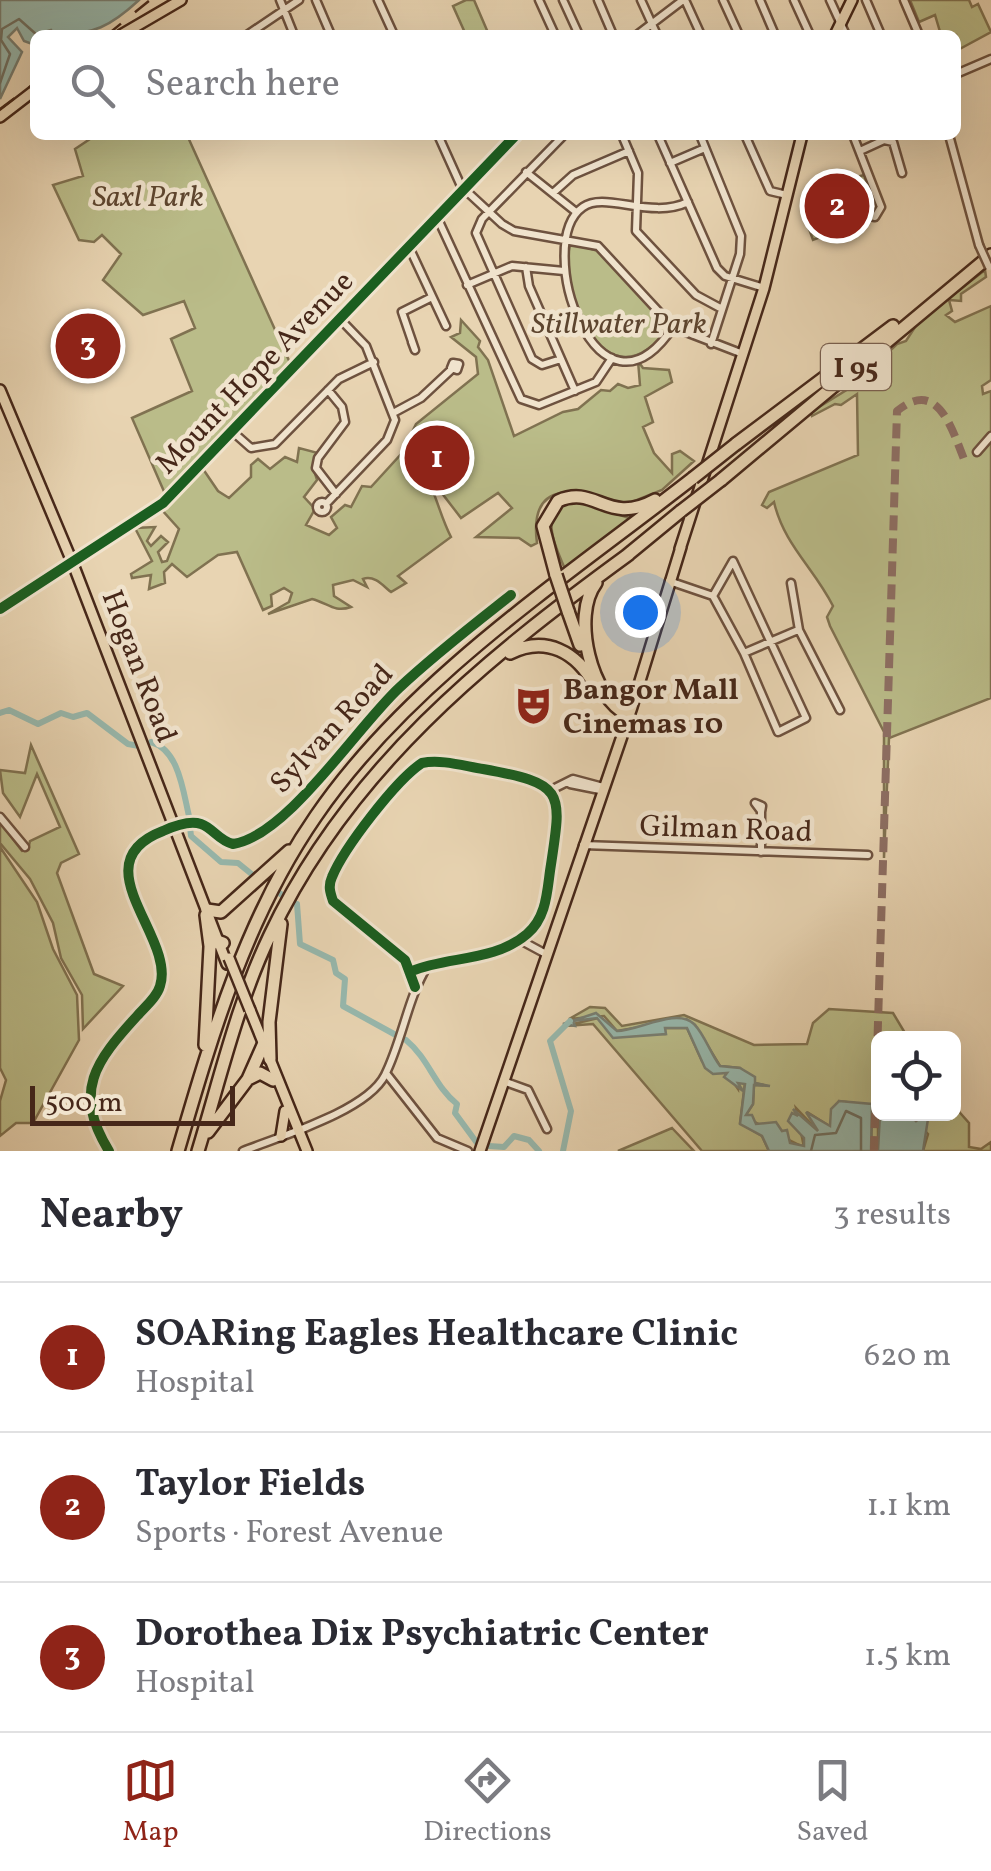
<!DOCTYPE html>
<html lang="en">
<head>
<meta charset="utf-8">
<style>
  :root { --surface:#fff; --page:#f7f7f7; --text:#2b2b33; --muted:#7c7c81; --line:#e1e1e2; --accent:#8f2418 }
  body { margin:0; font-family:Vollkorn,serif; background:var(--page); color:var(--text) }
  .controls { position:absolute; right:30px; bottom:30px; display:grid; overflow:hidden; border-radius:15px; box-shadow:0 10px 40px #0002 }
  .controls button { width:90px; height:90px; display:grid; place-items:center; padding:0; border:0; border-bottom:2px solid var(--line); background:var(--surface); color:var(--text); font:50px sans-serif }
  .scale { position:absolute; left:30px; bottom:25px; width:205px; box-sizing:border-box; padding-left:10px; border:5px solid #462719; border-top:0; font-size:28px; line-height:35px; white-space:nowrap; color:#462719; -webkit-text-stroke:8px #f0e3cd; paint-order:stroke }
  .you { position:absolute; left:640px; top:612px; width:35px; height:35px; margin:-25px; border:8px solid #fff; border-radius:50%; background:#1a73e8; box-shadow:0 0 0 15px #1a73e833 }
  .badge { display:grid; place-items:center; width:65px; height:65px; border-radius:50%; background:var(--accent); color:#fff; font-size:32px; font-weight:700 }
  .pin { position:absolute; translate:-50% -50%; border:5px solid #fff; box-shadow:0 2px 10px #0006 }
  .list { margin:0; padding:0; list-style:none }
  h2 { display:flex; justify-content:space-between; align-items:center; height:130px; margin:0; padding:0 40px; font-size:42px }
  h2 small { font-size:32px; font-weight:400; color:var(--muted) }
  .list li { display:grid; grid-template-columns:65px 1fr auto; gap:30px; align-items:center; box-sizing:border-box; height:150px; padding:0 40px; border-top:2px solid var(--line) }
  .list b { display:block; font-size:38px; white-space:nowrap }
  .list p { margin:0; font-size:32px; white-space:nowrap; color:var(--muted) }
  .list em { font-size:32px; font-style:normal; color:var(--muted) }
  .icon { flex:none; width:55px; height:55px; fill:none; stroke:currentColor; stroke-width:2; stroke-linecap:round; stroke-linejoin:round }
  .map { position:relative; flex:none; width:991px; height:1151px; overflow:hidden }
  .search { position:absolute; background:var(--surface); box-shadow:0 10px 40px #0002; left:30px; right:30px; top:30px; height:110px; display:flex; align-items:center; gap:25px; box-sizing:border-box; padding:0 35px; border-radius:15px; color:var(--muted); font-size:38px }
  .sheet { height:580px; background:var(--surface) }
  nav { display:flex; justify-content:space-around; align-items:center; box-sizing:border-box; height:140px; border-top:2px solid var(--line); background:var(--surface); font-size:28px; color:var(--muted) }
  nav a { display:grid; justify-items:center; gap:5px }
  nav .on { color:var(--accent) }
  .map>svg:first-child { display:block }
</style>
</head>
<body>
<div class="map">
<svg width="991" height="1151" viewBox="0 0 991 1151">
  <rect width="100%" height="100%" fill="#e8d4b2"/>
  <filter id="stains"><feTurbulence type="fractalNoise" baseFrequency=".002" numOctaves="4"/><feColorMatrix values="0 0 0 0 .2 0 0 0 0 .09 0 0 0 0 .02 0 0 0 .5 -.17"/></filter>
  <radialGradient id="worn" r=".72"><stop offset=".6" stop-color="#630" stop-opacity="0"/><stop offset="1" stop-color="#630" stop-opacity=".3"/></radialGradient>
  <path fill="#babc89" stroke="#807251" stroke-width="2.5" d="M466,0H474L489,35H466L453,6Z
    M910,0H969L972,7L978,4L991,32L956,51V35H941L935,15L919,22Z
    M96,135H187L291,365L166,496L132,418L192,391L171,339L195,328L184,301L143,315L103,280L121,254L102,235L94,242L79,240L53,185L83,176L75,149Z
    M868,174L878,196L868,200L871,218L813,240L803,212L808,196L826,185Z
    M570,243L602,252L669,327C631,379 595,358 576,304C573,295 567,284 566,275C565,265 569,253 570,243Z
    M985,270L986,277L961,294V301L949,300L952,311L946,315L955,322L991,306V380L982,386L983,394L991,391V698L889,738L884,858V732L830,626L827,617L833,606C814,568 784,545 774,502L767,508L762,505L769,492L858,455L857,394L841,405L835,404L812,416L811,412L853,386L897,344L906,341L919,321Z
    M461,320L480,341L478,347L488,360L514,436L563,412L578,409L601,390L610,391L618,384L628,388L640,385L638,361L643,368L669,370L672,382L645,397L653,422L643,427L654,453L672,473V454L680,451L694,461L662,490L622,506C581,489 528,476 537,543L531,546L519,538L476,537L512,508L498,493L461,518L441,492L455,461L439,448L419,465C435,486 438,512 451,537L398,576L406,583L391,592C386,589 375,574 363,579L367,587L353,580L333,585L334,596L351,607C334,613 328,603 312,599L268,614L289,602L292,593L284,588L271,595L272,606L263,610L237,552L218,555L187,577L172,564L164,572L165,583L149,589L151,575L132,578L131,574L152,561L135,528L155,527L147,541L151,546L161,536L168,542L158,552L162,562L167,561L179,529L162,510L203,469L218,491L229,498L251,477V465L258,459L270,469L285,457L297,462L299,448L318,453L313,467L317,480L304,497L315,509L306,525L329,535L337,528L331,517L345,505L351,507L362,486L371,487L402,453L416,424L478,374L476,357L451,337L460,333Z
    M567,502H581L632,519L565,569C556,547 539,518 567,502Z
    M31,745L79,854L61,863L57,873L94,974L123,986L83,1029L82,995L61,958L53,923L30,879L0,843V822L22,851L28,850L30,841L60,827L37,774L20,817L3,793L0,770L25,773Z
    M0,847L37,902L53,949L77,995L79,1040L33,1123H16L0,1136V1101L6,1080L0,1068Z
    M590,1007L605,1008L622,1026L684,1015L754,1045L807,1044L813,1023L829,1009L893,1013L908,1038H878V1151H871L872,1105L839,1101L831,1127L807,1112L818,1131L796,1108L804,1147C796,1144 753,1122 745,1116L753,1104L754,1085H764L754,1083L740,1068L720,1066L695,1025L686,1019L617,1031L604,1016L569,1019Z
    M598,1018C617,1044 638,1032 665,1034V1028H687L702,1061L727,1073L738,1089V1082L745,1083L740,1123L762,1136L769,1151H702L593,1024L565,1026Z
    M954,1106L969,1123V1147L981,1149L991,1142V1151H923L928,1134L909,1114H954Z
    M672,1128L694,1151H618Z"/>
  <path fill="#97b8ad" stroke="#777e72" stroke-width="2.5" d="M0,0H139C111,26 93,35 55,35L51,30L35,35V45L24,41L17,28L8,37L22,52L0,99Z
    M596,1013L617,1031C638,1031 677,1007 694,1024C705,1035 710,1053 720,1066L740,1068L755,1077V1083L770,1086L754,1085L753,1104L746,1115H752L756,1124L776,1122L782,1131L787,1130L790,1143L804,1146V1138L788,1121L792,1113L798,1116L793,1109L818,1131L806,1112L830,1126L831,1109L839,1101L872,1104L871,1151H769L762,1136L740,1124L745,1084L738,1083L743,1091L724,1077L727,1073L713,1074L705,1068L687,1028H665L666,1034L613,1038L597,1018L573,1021L575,1026L563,1024Z
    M880,1114H909L916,1121L923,1116L928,1119L923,1151H878Z"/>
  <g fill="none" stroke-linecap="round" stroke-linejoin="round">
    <path stroke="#6e7063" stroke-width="2.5" d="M0,83L10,54L1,40L2,29L19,19L37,35
      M811,1151L815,1135L836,1133L846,1111L861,1118V1151"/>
    <path stroke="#97b8ad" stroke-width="6" d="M0,713L9,710L38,724L61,713L73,717L87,713L128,744L139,746
      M151,742C179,750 183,791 189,816
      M190,827L191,836L221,862L238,863L254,876
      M278,892L282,895
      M297,904L300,944L333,960L336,973L345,979L343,1006L394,1034
      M406,1040C429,1059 435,1087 457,1104L455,1113L477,1143
      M489,1146L504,1147L514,1136L529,1140L539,1151
      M563,1151L571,1111L550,1041L570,1021"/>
    <defs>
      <path id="minor" d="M280,0L294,35
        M316,0L331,35
        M378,0L394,35
        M539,0L555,35
        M563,0L579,35
        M598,0L613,35
        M641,0L657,35
        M685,0L701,35
        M723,0L739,35
        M760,0L775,35
        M794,0L810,35
        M830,0L846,35
        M866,0L881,35
        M904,0L919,35
        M247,35L299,0
        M637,35L683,0
        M956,74L991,59
        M438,135L461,186L502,224L514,231L598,246L673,327L743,354
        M622,135L638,173L636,231L696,295L722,309
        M658,135L717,268L725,276L764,288
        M700,135L741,236L740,254L711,344
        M745,135L770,191L787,195
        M949,135L979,245
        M860,151L884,140L893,142L902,173
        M670,163L705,148
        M526,172L576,212
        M553,193L573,175L629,151
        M437,217L521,399L539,405L596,382L612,358
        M841,224L864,215L875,217L881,207L853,135
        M409,247L446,326
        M526,267L529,286L575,391
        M467,285L512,266L564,271
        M673,327C598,440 531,243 583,207C605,191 651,220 688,202
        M412,342L415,350L402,312L430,298
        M561,359L542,365L532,359L476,233L482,219L564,135
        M453,363L459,364L457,370L451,368Z
        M328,390L342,407L345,422L318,458L316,468L336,494
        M395,412L421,398L452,369
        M233,432L251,448L275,444L339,379L374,362
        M977,452L991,436
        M317 507a5 5 0 1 1 10 0a5 5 0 1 1-10 0Z
        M326,504L387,440L395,420L366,346L340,319
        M669,581L713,596L744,653L778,732L806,718L733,561L713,596
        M791,583L799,630L840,710
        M0,609L163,503L516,135
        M744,653L798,630
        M570,784L600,790
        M551,790L573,779L603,787
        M0,817L25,847
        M583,845L868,855
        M761,852V812L762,806L755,803L761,811
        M520,940L546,954
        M412,971C448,956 494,962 527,934C546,918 547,893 550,871C562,791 567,784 483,769C464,766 441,759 422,763C396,780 344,848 332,877C328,886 330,892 333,901L405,960L415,987
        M386,1073L437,1138L468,1151
        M503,1081L528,1090L547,1129
        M298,1131L332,1116
        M109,1151C72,1091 96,1061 137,1016C145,1007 157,997 160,986C176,937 79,863 163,831C174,826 189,820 201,824C213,828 219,841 233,844C287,836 357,727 399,688C434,655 473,625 511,595
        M243,1151C281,1136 367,1111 385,1075C403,1039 407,999 428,965"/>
      <path id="major" d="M121,35L181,0
        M835,35L852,0
        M0,117L35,90
        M0,390L73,564L227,964
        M680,549L764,288L802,135
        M250,1010L307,1151
        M281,1136L285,1111
        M480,1151L632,707L681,547"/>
      <path id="highway" d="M736,444L893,326
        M721,480L991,255
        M625,557L681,511
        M556,575L543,526L558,501C596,484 607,526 655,500
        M596,583C571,616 591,698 628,715
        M568,611L580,645
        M510,653C546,635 577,652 595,686
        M207,910L221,912L289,851
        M206,915L210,946
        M205,1045L210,947L214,940L223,943
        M270,1059L269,1022L281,924
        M248,1079L260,1073L273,1080
        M208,1132L248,1079L264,1043
        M178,1151C212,1035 246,917 316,816C409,680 565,578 693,478
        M198,1151C220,1079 237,1004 270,935C348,770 485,659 629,554"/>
    </defs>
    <use href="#minor" stroke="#6e523f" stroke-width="11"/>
    <use href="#major" stroke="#462719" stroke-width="14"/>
    <use href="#highway" stroke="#462719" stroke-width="16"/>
    <use href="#minor" stroke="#f0e3cd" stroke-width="6"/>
    <use href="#major" stroke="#e8d4b2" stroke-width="9"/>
    <use href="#highway" stroke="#e8d4b2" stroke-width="11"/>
    <path stroke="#462719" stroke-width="2.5" stroke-dasharray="18 18" stroke-linecap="butt" d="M107,35L150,0
      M0,109L35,83"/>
    <defs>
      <path id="minor-bridge" d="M979,245L989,267"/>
      <path id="major-bridge" d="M229,958L250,1010"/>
      <path id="highway-bridge" d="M693,478L736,444
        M681,511L721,480
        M556,575L568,611"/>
    </defs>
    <use href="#minor-bridge" stroke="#6e523f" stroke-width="11" stroke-linecap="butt"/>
    <use href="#major-bridge" stroke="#462719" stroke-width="14" stroke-linecap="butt"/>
    <use href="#highway-bridge" stroke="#462719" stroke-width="16" stroke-linecap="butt"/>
    <use href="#minor-bridge" stroke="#f0e3cd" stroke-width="6"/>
    <use href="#major-bridge" stroke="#e8d4b2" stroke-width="9"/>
    <use href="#highway-bridge" stroke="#e8d4b2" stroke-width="11"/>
    <path stroke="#8d6e63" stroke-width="8" stroke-dasharray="15 8" stroke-linecap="butt" d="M874,1151L897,411C940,376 953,434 966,464"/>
    <defs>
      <path id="cycleway" d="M0,609L163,503L516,135
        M412,971C448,956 494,962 527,934C546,918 547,893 550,871C562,791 567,784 483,769C464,766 441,759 422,763C396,780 344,848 332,877C328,886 330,892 333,901L405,960L415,987
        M109,1151C72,1091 96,1061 137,1016C145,1007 157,997 160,986C176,937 79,863 163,831C174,826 189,820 201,824C213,828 219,841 233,844C287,836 357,727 399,688C434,655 473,625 511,595"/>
    </defs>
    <use href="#cycleway" stroke="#f0e3cd" stroke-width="16"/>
    <use href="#cycleway" stroke="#1b5e20" stroke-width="10"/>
  </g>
  <defs>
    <symbol id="theatre-bare" viewBox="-9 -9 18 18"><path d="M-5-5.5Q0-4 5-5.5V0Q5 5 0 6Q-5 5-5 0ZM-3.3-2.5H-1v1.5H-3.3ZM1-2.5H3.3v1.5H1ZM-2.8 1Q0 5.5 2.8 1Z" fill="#8f2418" stroke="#f0e3cd" stroke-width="2.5" paint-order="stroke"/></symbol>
  </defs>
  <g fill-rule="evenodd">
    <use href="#theatre-bare" x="506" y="678" width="55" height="55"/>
  </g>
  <g text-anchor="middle" stroke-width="9" stroke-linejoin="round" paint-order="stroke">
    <rect fill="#f0e3cd" stroke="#795f4f" stroke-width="2.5" x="821" y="344" width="70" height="46" rx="8"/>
    <g font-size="28" font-weight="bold" fill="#462719">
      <text x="856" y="377">I 95</text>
    </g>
    <g font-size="30" font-style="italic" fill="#5d452f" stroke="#f0e3cd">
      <text x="148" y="206">Saxl Park</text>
      <text x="619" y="333">Stillwater Park</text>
    </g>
    <g font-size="30" fill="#462719" stroke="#f0e3cd">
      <text transform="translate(254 372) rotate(-46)" y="10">Mount Hope Avenue</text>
      <text transform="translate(140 666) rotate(69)" y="10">Hogan Road</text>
      <text transform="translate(331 728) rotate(-47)" y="10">Sylvan Road</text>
      <text transform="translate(726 828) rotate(2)" y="10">Gilman Road</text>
    </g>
    <g font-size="30" font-weight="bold" fill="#462719" stroke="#f0e3cd" text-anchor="start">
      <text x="563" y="699">Bangor Mall<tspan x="563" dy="34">Cinemas 10</tspan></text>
    </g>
  </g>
  <rect width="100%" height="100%" filter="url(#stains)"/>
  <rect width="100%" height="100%" fill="url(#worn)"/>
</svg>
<div class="controls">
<button><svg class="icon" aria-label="locate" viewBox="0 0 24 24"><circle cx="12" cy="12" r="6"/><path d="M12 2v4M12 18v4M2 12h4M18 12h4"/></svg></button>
</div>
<div class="scale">500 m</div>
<div class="you"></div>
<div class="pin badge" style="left:437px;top:458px">1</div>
<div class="pin badge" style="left:837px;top:206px">2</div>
<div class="pin badge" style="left:88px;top:346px">3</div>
<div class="search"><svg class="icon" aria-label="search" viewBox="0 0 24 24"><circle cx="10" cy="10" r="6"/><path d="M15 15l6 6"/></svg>Search here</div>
</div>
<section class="sheet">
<h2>Nearby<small>3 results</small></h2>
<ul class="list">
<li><span class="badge">1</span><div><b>SOARing Eagles Healthcare Clinic</b><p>Hospital</p></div><em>620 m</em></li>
<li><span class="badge">2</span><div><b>Taylor Fields</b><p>Sports · Forest Avenue</p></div><em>1.1 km</em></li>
<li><span class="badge">3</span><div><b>Dorothea Dix Psychiatric Center</b><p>Hospital</p></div><em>1.5 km</em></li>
</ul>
</section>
<nav>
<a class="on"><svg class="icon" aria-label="map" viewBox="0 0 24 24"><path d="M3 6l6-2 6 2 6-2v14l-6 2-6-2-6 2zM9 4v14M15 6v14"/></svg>Map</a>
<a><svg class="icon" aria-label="directions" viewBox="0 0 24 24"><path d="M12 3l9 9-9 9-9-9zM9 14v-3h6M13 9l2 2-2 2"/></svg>Directions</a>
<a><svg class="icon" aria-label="saved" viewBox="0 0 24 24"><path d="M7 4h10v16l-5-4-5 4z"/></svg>Saved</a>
</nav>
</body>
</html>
